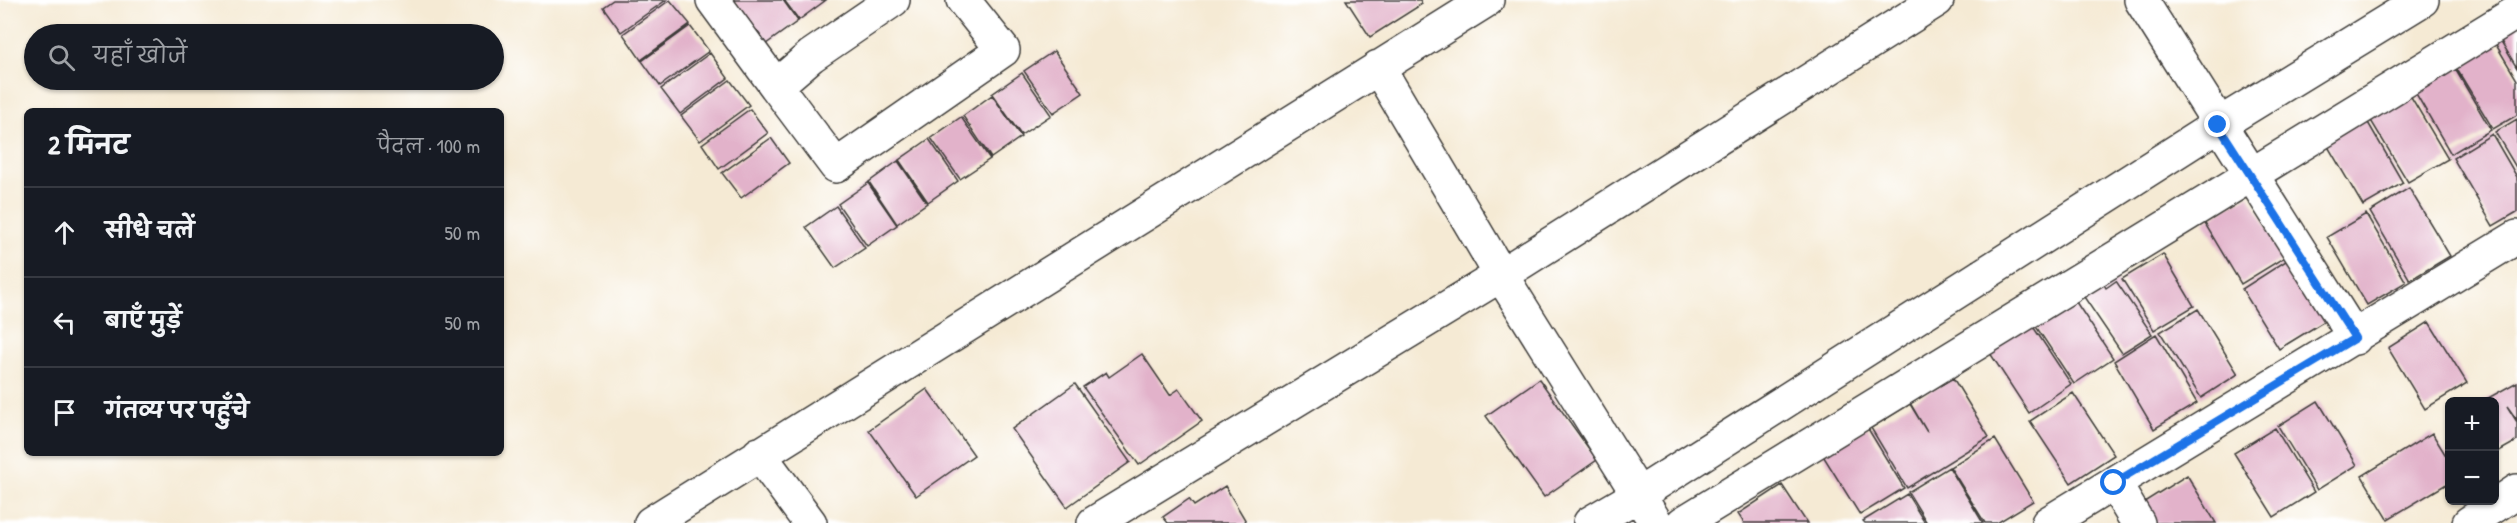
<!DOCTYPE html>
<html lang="hi">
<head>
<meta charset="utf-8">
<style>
  :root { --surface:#171b24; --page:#20242c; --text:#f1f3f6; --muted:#9ea1a6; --line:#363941 }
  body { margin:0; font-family:"Patrick Hand","Playpen Sans Deva",sans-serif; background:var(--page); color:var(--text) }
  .controls { position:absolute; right:18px; bottom:18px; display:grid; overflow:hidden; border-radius:9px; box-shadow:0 2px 4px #0004 }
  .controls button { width:54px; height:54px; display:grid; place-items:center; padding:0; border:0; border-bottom:2px solid var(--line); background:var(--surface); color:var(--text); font:30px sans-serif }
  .stop { position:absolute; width:18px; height:18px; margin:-14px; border:4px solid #1a73e8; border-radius:50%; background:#fff }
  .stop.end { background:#1a73e8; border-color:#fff; box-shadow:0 2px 6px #0008 }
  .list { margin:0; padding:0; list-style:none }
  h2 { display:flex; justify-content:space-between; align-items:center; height:78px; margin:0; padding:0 24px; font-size:26px }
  h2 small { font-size:20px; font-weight:400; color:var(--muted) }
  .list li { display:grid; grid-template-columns:39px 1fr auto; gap:18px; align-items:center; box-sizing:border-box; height:90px; padding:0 24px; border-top:2px solid var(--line) }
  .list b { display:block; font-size:22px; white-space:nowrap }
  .list em { font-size:20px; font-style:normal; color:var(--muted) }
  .icon { flex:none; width:33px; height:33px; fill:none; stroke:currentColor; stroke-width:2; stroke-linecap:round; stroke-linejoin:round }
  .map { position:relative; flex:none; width:2517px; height:523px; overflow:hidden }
  .search { position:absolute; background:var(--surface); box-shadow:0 2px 4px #0004; left:24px; top:24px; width:480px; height:66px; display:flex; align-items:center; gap:15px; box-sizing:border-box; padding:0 21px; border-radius:33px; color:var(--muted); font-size:22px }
  .panel { position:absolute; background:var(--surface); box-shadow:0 2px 4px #0004; left:24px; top:108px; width:480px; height:348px; border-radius:9px }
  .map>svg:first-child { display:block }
</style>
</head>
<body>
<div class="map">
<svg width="2517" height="523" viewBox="0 0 2517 523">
  <rect width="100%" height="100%" fill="#fff"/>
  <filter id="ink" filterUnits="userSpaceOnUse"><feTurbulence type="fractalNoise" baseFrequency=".0167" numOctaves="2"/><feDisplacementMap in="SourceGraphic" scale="12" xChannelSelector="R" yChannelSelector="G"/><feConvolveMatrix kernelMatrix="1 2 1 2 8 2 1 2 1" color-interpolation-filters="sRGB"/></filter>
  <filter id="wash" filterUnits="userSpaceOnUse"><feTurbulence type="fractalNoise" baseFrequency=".008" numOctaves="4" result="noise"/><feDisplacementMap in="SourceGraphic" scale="24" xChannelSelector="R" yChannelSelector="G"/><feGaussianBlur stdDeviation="1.35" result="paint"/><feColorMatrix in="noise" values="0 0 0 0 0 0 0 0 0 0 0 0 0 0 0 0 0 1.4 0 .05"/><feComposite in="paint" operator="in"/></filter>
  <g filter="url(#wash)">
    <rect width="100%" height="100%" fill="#f5ead4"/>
    <g id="blocks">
      <path fill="#e2b2ca" d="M613,0H666L621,32L603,7Z
        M670,0L690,24L641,60L623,34Z
        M734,0H783L798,21L766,44Z
        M784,0H826L799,20Z
        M1346,0H1420L1422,4L1370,37Z
        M2517,21V68L2496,33Z
        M690,26L709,51L660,86L642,61Z
        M2492,38L2517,80V115L2493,129L2452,61Z
        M1054,51L1083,93L1053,113L1024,71Z
        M710,53L728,78L680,114L661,89Z
        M2451,62L2491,130L2451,154L2411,85Z
        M1022,73L1051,115L1021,135L992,94Z
        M730,80L749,105L700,141L681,116Z
        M2407,90L2448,159L2408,182L2367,114Z
        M992,95L1021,137L991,158L963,116Z
        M750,109L768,133L719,169L702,144Z
        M2363,114L2403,183L2363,206L2323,138Z
        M961,117L990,159L960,179L931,138Z
        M2517,119V169L2495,132Z
        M2492,134L2517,177V212L2493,226L2453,158Z
        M771,138L789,163L741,198L722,173Z
        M929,139L958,181L928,202L899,160Z
        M898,161L927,203L897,224L869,182Z
        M868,183L897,225L867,246L838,204Z
        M2409,188L2450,256L2410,280L2370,212Z
        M2248,195L2285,257L2241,284L2204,222Z
        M836,206L865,248L835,268L806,227Z
        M2366,214L2406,282L2367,305L2327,237Z
        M2163,254L2194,306L2154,330L2122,279Z
        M2289,259L2328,319L2279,349L2242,289Z
        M2102,281L2106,288L2116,281L2152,334L2122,353L2082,294Z
        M2072,296L2113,358L2074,384L2033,322Z
        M2198,309L2238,374L2201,398L2160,332Z
        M2030,322L2071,384L2029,413L1988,350Z
        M2429,322L2467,383L2425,409L2388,348Z
        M2156,334L2197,403L2154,429L2114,361Z
        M1142,354L1170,395L1179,389L1202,421L1139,465L1083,387L1106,372L1109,377Z
        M1953,378L1989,437L1907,488L1871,428L1910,404L1927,432L1910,403Z
        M1539,379L1597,460L1544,497L1486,416Z
        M2517,382V420L2507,406L2517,422V441L2494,454V402H2481Z
        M1075,384L1130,462L1067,507L1012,429Z
        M927,389L974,455L916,496L869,430Z
        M2073,393L2114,455L2071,483L2030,421Z
        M2318,401L2357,465L2317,490L2278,426Z
        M1867,427L1904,488L1860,515L1822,454Z
        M2275,428L2314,492L2274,517L2234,453Z
        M2432,433L2450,462V482L2388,519L2362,476Z
        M1995,439L2033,501L1997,523H1985L1950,467Z
        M1949,467L1983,523H1927L1908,492Z
        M2187,475L2216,523H2153L2141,504Z
        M1782,485L1807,523H1744L1738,514Z
        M1225,486L1247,523H1168L1163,517L1189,499L1194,506Z
        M1907,494L1925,523H1865L1863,521Z"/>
    </g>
  </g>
  <g filter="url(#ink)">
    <use href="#blocks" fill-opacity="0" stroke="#3d3b38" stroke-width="1.5"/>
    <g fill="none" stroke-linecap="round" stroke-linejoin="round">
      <defs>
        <path id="minor" d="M713,0L776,86L811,56L893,0
          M2141,0L2355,338
          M1378,67L1501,275L1656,523
          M776,86L836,166L1003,50L963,0
          M759,454L810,523
          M2114,483L2138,523
          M651,523L1487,0
          M1094,523L1501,275L1937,0
          M1590,523L1638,495L2218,125L2422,0
          M1683,523L2517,12
          M2048,523L2517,237
          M2469,523L2517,491"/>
      </defs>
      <use href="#minor" stroke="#3d3b38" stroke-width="36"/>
      <use href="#minor" stroke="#fff" stroke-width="33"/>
    </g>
  </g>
  <g fill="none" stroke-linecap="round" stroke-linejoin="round" filter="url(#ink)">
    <path stroke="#1a73e8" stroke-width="8" d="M2114,483L2355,338L2218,125"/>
  </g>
</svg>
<div class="controls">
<button>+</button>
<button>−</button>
</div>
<div class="stop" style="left:2114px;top:483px"></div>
<div class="stop end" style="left:2218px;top:125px"></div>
<div class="search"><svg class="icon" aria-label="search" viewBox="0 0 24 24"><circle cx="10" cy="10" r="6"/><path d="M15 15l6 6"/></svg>यहाँ खोजें</div>
<section class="panel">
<h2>2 मिनट<small>पैदल · 100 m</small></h2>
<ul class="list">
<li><svg class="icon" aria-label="ahead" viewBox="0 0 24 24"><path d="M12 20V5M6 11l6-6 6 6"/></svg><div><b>सीधे चलें</b></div><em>50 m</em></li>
<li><svg class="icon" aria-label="left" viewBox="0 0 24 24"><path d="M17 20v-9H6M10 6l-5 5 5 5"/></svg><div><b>बाएँ मुड़ें</b></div><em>50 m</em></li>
<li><svg class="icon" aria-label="arrive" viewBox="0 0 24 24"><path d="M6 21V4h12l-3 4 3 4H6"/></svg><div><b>गंतव्य पर पहुँचे</b></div></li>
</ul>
</section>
</div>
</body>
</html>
